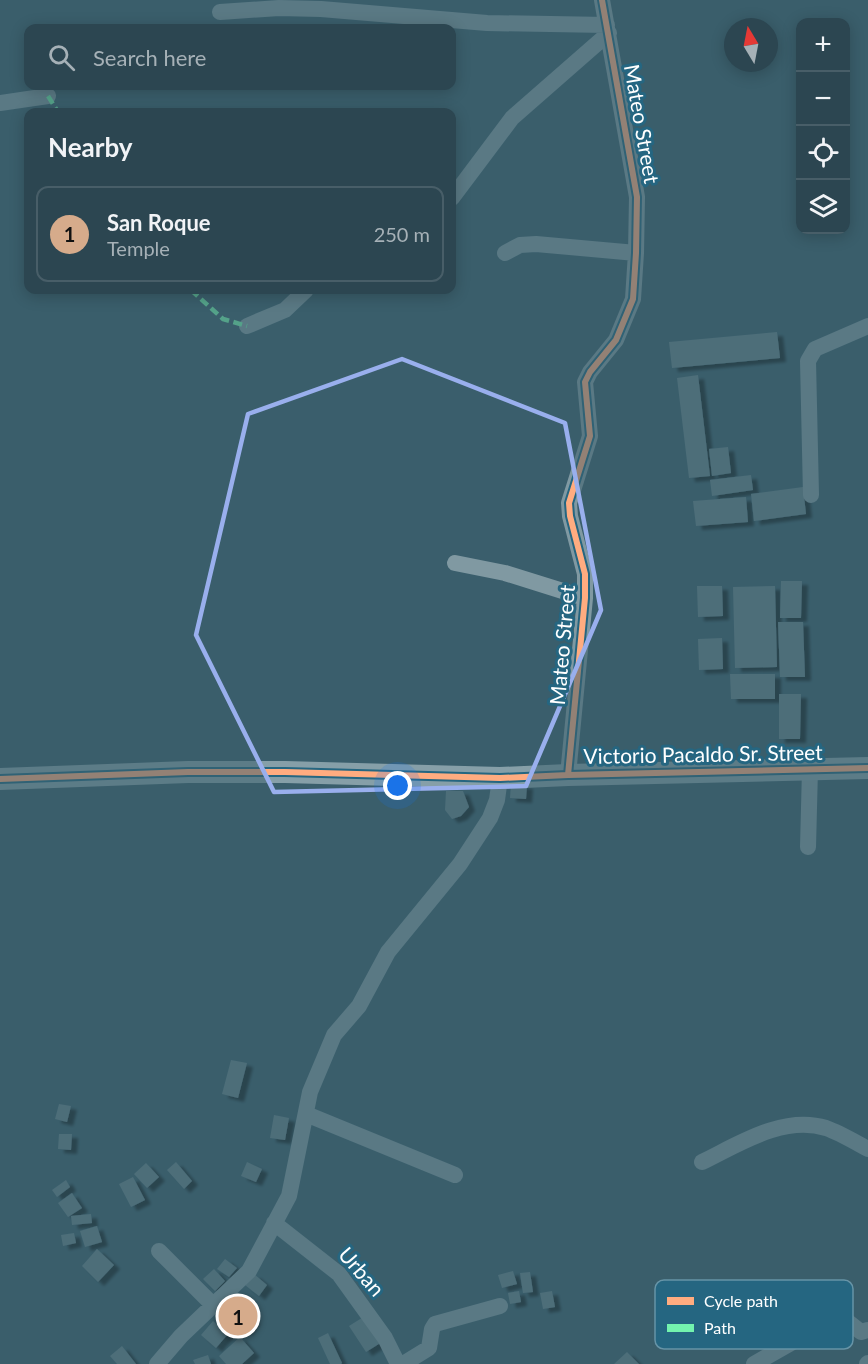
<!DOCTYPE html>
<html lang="en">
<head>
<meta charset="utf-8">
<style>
  :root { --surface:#2c4651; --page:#344d58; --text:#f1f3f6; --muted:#a6b1b7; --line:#485e68; --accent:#d6ab8b }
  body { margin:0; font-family:Lato,sans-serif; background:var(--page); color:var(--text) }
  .controls { position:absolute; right:18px; top:18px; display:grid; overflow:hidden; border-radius:12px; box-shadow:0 3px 15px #0003 }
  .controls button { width:54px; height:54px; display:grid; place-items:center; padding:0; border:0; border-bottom:2px solid var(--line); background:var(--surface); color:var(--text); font:30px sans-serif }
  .compass { position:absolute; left:724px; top:18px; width:54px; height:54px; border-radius:50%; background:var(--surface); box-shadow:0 3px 15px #0003; rotate:350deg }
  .you { position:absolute; left:398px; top:786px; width:21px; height:21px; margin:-15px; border:4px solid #fff; border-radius:50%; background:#1a73e8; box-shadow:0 0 0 9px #1a73e833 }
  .badge { display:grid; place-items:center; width:39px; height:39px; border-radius:50%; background:var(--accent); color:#111; font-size:20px; font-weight:700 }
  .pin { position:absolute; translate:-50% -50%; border:3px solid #fff; box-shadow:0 2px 6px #0006 }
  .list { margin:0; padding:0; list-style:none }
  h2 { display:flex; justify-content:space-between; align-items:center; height:78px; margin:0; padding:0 24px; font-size:26px }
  h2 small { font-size:20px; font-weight:400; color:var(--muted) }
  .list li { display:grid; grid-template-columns:39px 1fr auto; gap:18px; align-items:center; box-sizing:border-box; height:96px; margin:0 12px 12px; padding:0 12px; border:2px solid var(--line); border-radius:12px }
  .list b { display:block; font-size:22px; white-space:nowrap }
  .list p { margin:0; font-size:20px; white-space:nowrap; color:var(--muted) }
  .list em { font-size:20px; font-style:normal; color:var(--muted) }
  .icon { flex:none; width:33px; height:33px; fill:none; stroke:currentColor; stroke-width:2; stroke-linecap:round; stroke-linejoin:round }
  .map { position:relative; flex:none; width:868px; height:1364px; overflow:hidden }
  .search { position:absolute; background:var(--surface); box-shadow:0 3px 15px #0003; left:24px; top:24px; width:432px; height:66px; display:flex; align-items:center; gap:15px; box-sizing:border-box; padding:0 21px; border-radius:12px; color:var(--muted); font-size:22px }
  .panel { position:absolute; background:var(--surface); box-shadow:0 3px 15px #0003; left:24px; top:108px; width:432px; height:186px; border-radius:12px }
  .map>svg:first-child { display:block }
</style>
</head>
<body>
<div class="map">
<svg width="868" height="1364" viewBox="0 0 868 1364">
  <defs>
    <filter id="shadow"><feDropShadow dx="6" dy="4" stdDeviation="1.5" flood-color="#0009"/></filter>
  </defs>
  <rect width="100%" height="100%" fill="#3a5e6c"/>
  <path fill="#65808a" filter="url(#shadow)" d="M777,332L780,358L672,368L669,342Z
    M698,375L710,476L689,478L677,378Z
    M728,447L731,473L712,476L709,449Z
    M751,475L753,490L712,496L710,480Z
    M803,487L806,514L754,521L751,494Z
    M746,497L748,522L696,526L693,501Z
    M781,581H802L801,618H780Z
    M697,586H722L723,616L698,617Z
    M775,586L777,667L735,668L733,587Z
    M778,622H803L805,677H780Z
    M722,638L723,669L699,670L698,639Z
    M730,674H775V699H731Z
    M779,694H801L800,739H779Z
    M511,784L527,785L526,799L510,798Z
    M446,791H463L469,807L461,816L452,819L445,810Z
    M231,1060L247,1063L238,1098L222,1094Z
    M59,1104L71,1106L67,1122L55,1119Z
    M274,1115L289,1118L285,1140L270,1138Z
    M59,1134H72L71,1150L58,1149Z
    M176,1162L192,1181L184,1189L167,1170Z
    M247,1162L262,1169L256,1182L241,1176Z
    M146,1163L159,1177L147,1188L134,1174Z
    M133,1177L145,1200L131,1207L119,1184Z
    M66,1180L70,1187L57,1197L52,1190Z
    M72,1193L82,1208L68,1217L58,1203Z
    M91,1214L92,1223L72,1225L71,1216Z
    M97,1226L102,1242L85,1247L80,1231Z
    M74,1233L76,1243L63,1246L61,1235Z
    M97,1249L114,1265L98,1282L82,1266Z
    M225,1259L237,1268L229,1277L217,1269Z
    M214,1269L225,1281L215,1291L203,1279Z
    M513,1271L517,1284L502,1288L498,1275Z
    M530,1272L533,1292L523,1293L520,1273Z
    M254,1274L267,1285L259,1296L245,1285Z
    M519,1291L521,1302L510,1304L508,1293Z
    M552,1291L555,1307L543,1309L540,1293Z
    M230,1301L254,1320L246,1331L222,1312Z
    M365,1316L382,1342L366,1352L349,1326Z
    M213,1321L228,1334L216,1348L201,1335Z
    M328,1333L342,1363L341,1364H330L318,1338Z
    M240,1337L254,1353L242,1364H226L219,1356Z
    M122,1346L136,1364H117L110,1356Z
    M627,1352L639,1364H614Z
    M208,1355L211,1364H195L193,1360Z"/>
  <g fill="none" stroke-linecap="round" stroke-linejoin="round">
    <path stroke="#8099a2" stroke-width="16" d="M220,12L279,8L321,9L487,23L607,25
      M0,103L48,96
      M452,198L512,118L609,33
      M505,253L520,245L536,244L636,253
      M247,326L285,310L306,290
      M811,495L808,361L815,349L868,326
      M455,563L505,573L585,598
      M568,775L585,598V574L570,516L569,503L590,436L585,382L590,372L616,340L633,299L636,253L637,197L602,0
      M808,847L810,769
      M306,1114L455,1175
      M702,1162C739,1144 783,1115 826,1128C840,1133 855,1142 868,1149
      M274,1223L339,1274L385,1338L398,1364
      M159,1251L213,1305
      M157,1364L181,1336L249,1271L289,1196L310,1092L334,1035L359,1006L388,952L460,864L490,818L497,800L500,778
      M403,1364L429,1348L432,1329L435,1324L500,1306
      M754,1364L835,1318L847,1321L861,1332L868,1330
      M867,1364L868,1363"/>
    <path stroke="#869fa8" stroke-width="22" d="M0,779L188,772H285L500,778L568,775L868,768"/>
    <path stroke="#73f3ae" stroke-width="4.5" stroke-dasharray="9 4.5" stroke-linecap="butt" d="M48,96L58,112
      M191,290L223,319L247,326"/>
    <defs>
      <path id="cycleway" d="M568,775L585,598V574L570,516L569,503L590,436L585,382L590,372L616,340L633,299L636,253L637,197L602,0
        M0,779L188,772H285L500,778L568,775L868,768"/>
    </defs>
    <use href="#cycleway" stroke="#256681" stroke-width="10"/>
    <use href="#cycleway" stroke="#ffac80" stroke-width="6"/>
  </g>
  <path d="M0 0H868V1364H0ZM402,359L565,423L601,610L526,786L274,792L196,635L248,414Z" fill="#3a5e6c" fill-opacity=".55" fill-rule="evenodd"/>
  <path fill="none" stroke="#99afed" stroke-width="4.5" stroke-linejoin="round" d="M402,359L565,423L601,610L526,786L274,792L196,635L248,414Z"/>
  <g text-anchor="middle" stroke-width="6" stroke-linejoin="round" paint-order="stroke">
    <g font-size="21" fill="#fff" stroke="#256681">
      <text transform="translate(641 124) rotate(80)" y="7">Mateo Street</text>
      <text transform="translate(563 645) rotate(-85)" y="7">Mateo Street</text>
      <text transform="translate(703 755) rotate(-1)" y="7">Victorio Pacaldo Sr. Street</text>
      <text transform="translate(361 1272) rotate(49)" y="7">Urban</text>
    </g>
  </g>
  <rect x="655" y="1280" width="198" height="69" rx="9" fill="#256681" stroke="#6694a7" stroke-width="1.5"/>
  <rect x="667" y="1297" width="27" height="8" fill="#ffac80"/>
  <rect x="667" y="1324" width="27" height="8" fill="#73f3ae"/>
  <g font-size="16" fill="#fff">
    <text x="704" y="1307">Cycle path</text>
    <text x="704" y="1334">Path</text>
  </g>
</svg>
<div class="controls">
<button>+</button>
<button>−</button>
<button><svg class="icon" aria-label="locate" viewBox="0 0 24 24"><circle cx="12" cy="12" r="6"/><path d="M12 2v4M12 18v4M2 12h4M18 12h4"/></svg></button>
<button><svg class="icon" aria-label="layers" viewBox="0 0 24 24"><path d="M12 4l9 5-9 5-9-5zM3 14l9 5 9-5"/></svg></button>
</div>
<svg class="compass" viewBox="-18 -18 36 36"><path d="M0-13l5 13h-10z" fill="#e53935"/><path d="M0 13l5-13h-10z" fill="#a6b1b7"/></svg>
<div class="you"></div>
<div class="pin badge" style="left:238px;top:1316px">1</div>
<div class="search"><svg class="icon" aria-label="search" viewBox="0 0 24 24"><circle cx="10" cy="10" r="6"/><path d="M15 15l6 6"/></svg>Search here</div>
<section class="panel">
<h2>Nearby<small></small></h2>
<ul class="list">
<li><span class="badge">1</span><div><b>San Roque</b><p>Temple</p></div><em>250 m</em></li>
</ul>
</section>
</div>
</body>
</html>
